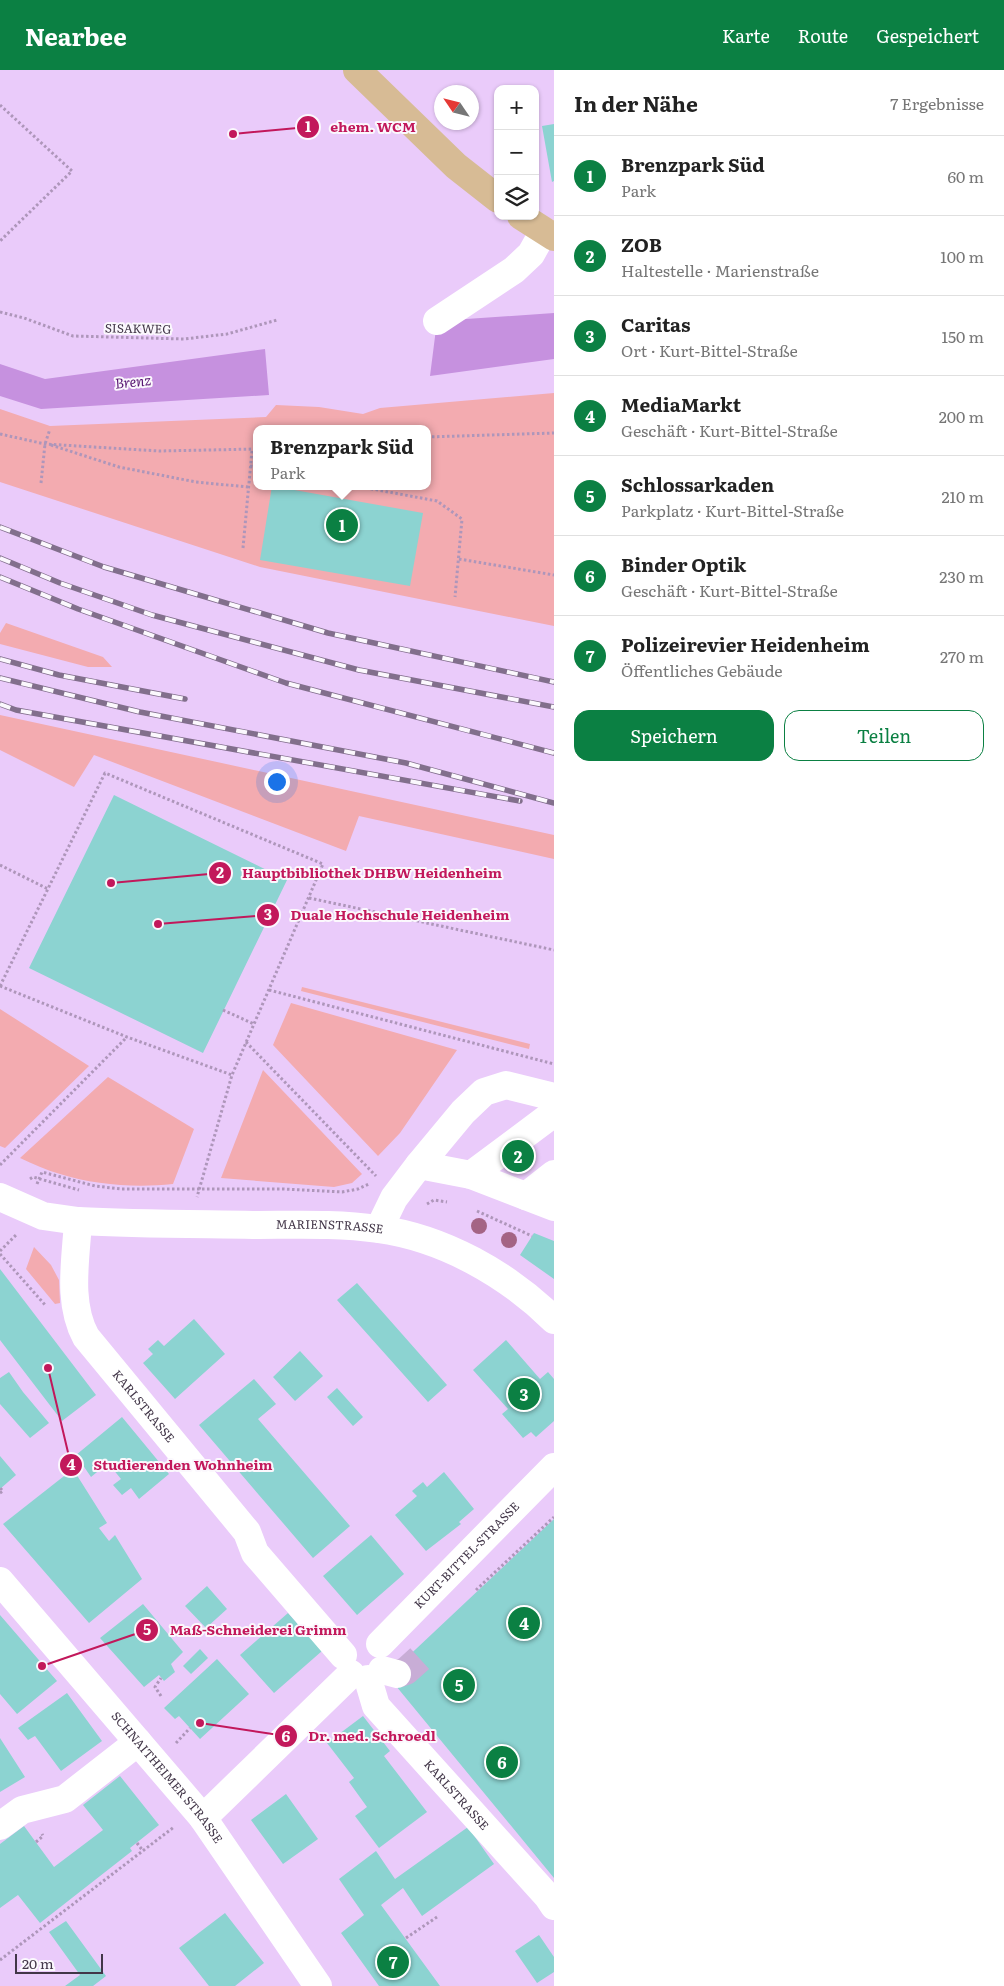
<!DOCTYPE html>
<html lang="de">
<head>
<meta charset="utf-8">
<style>
  :root { --surface:#fff; --page:#f6f6f6; --text:#222; --muted:#767676; --line:#e0e0e0; --accent:#0b8043 }
  body { margin:0; font-family:Literata,serif; background:var(--page); color:var(--text) }
  .controls { position:absolute; right:15px; top:15px; display:grid; overflow:hidden; border-radius:10px; box-shadow:0 1px 4px #0004 }
  .controls button { width:45px; height:45px; display:grid; place-items:center; padding:0; border:0; border-bottom:1px solid var(--line); background:var(--surface); color:var(--text); font:25px sans-serif }
  .compass { position:absolute; left:434px; top:15px; width:45px; height:45px; border-radius:50%; background:var(--surface); box-shadow:0 1px 4px #0004; rotate:305deg }
  .scale { position:absolute; left:15px; bottom:12px; width:88px; box-sizing:border-box; padding-left:5px; border:2px solid #423648; border-top:0; font-size:14px; line-height:18px; white-space:nowrap; color:#423648; -webkit-text-stroke:4px #fbf8fd; paint-order:stroke }
  .you { position:absolute; left:276px; top:711px; width:18px; height:18px; margin:-12px; border:4px solid #fff; border-radius:50%; background:#1a73e8; box-shadow:0 0 0 8px #1a73e833 }
  .badge { display:grid; place-items:center; width:32px; height:32px; border-radius:50%; background:var(--accent); color:#fff; font-size:16px; font-weight:700 }
  .pin { position:absolute; translate:-50% -50%; border:2px solid #fff; box-shadow:0 1px 5px #0006 }
  .popup { position:absolute; left:253px; top:355px; width:178px; height:65px; box-sizing:border-box; display:grid; place-content:center; border-radius:10px; background:var(--surface); filter:drop-shadow(0 1px 4px #0005); font-size:16px; white-space:nowrap; color:var(--muted) }
  .popup b { font-size:19px; color:var(--text) }
  .popup::after { content:''; position:absolute; left:50%; top:100%; margin-left:-10px; border:10px solid transparent; border-top-color:var(--surface) }
  .list { margin:0; padding:0; list-style:none }
  h2 { display:flex; justify-content:space-between; align-items:center; height:65px; margin:0; padding:0 20px; font-size:21px }
  h2 small { font-size:16px; font-weight:400; color:var(--muted) }
  .list li { display:grid; grid-template-columns:32px 1fr auto; gap:15px; align-items:center; box-sizing:border-box; height:80px; padding:0 20px; border-top:1px solid var(--line) }
  .list b { display:block; font-size:19px; white-space:nowrap }
  .list p { margin:0; font-size:16px; white-space:nowrap; color:var(--muted) }
  .list em { font-size:16px; font-style:normal; color:var(--muted) }
  .actions { display:flex; gap:10px; padding:15px 20px }
  .actions a { flex:1; padding:11px 0; border:1px solid var(--accent); border-radius:15px; text-align:center; font-size:18px; color:var(--accent) }
  .actions .main { background:var(--accent); color:#fff }
  .icon { flex:none; width:28px; height:28px; fill:none; stroke:currentColor; stroke-width:2; stroke-linecap:round; stroke-linejoin:round }
  .map { position:relative; flex:none; width:554px; height:1916px; overflow:hidden }
  header { display:flex; align-items:center; gap:30px; box-sizing:border-box; height:70px; padding:0 25px; background:var(--accent); color:#fff }
  header strong { font-size:24px }
  nav { display:flex; gap:28px; margin-inline-start:auto; font-size:18px }
  main { display:flex }
  aside { flex:1; background:var(--surface) }
  .map>svg:first-child { display:block }
</style>
</head>
<body>
<header>
<strong>Nearbee</strong>
<nav><a>Karte</a><a>Route</a><a>Gespeichert</a></nav>
</header>
<main>
<div class="map">
<svg width="554" height="1916" viewBox="0 0 554 1916">
  <rect width="100%" height="100%" fill="#eacbfa"/>
  <path fill="#f3abb0" fill-rule="evenodd" d="M554,323V556L260,497L0,412V339L50,356L266,347L276,335L319,337L363,344L380,338ZM257,359H427V416H257Z
    M6,553L103,587L112,597H88L0,574V563Z
    M0,645L554,765V789L359,746L346,781L94,685L74,717L0,680Z
    M302,917L530,974L529,979L301,921Z
    M291,933L457,980L400,1063L378,1086L273,975Z
    M0,939L89,996L5,1078L0,1076Z
    M263,1000L362,1104L352,1113L334,1117L221,1108Z
    M108,1007L194,1059L173,1114C136,1118 95,1115 60,1104C46,1100 33,1094 20,1088Z
    M34,1177L51,1195L59,1210L60,1233L55,1234L26,1199Z"/>
  <path fill="#c691df" d="M554,243V289L430,306L437,251Z
    M265,279L269,325L41,339L0,326V294L45,309Z"/>
  <path fill="#8cd3d1" d="M554,54V111L552,112L542,56Z
    M272,416L423,443L410,516L260,490Z
    M114,725L287,810L203,983L29,898Z
    M534,1163L554,1171V1209L520,1185Z
    M0,1199L96,1325L62,1351L0,1270Z
    M357,1213L447,1315L428,1332L337,1230Z
    M194,1249L225,1284L175,1329L143,1293L153,1284L148,1279L158,1270L164,1276Z
    M506,1270L540,1309L548,1302L554,1309V1351L536,1367L531,1362L523,1368L502,1344L508,1339L473,1300Z
    M300,1281L323,1306L295,1331L273,1307Z
    M9,1302L23,1322L49,1353L30,1368L0,1334V1308Z
    M254,1309L276,1334L258,1349L350,1456L313,1488L199,1355Z
    M337,1318L363,1347L353,1356L327,1327Z
    M122,1347L169,1404L139,1429L131,1418L122,1425L113,1415L121,1409L108,1393L91,1407L76,1385Z
    M0,1386L16,1405L0,1419Z
    M73,1399L107,1453L99,1458L109,1471L115,1465L142,1509L89,1553L3,1454Z
    M444,1402L474,1439L459,1452L461,1454L426,1481L395,1445L417,1426L412,1421L423,1412L427,1417Z
    M554,1449V1808L396,1616L399,1595Z
    M371,1465L404,1504L357,1545L323,1506Z
    M207,1516L227,1539L206,1558L185,1536Z
    M143,1534L183,1582L171,1594L175,1602L164,1611L159,1605L144,1617L100,1568Z
    M288,1543L322,1581L274,1623L240,1585Z
    M0,1545L57,1611L17,1644L0,1624Z
    M200,1579L208,1588L191,1604L183,1596Z
    M217,1589L249,1624L200,1669L179,1646L175,1649L164,1638Z
    M67,1623L102,1671L61,1701L35,1666L28,1670L18,1658Z
    M363,1646L390,1681L384,1686L427,1742L379,1778L355,1746L367,1737L349,1712L354,1708L327,1673Z
    M0,1668L25,1707L0,1722Z
    M120,1706L159,1755L130,1778L132,1781L40,1853L18,1825L0,1838V1774L24,1756L54,1797L103,1760L83,1735Z
    M286,1724L318,1769L283,1794L251,1750Z
    M468,1757L494,1794L422,1846L403,1818L381,1835L440,1916H379L341,1863L364,1845L339,1809L376,1781L395,1809Z
    M225,1843L264,1893L235,1916H209L179,1878Z
    M66,1851L106,1906L93,1916H65L80,1905L49,1862Z
    M539,1865L554,1887V1902L537,1913L515,1881Z"/>
  <g fill="none" stroke-linecap="round" stroke-linejoin="round">
    <path stroke="#c8add6" stroke-width="28" stroke-dasharray="28 14" stroke-linecap="butt" d="M397,1604L406,1601L428,1581"/>
    <path stroke="#ae96ba" stroke-width="3" stroke-dasharray="2.5 2.5" stroke-linecap="butt" d="M0,35L72,101L0,171
      M0,242L24,248L73,266L184,269L227,264L277,250
      M0,364L45,374L159,381L257,379
      M427,367L554,363
      M51,375L119,397L196,412L248,417
      M250,396L257,397
      M41,413L45,374L50,359
      M356,416L437,431L462,449L455,527
      M243,478L252,380
      M459,489L554,505
      M0,795L48,819
      M309,828L554,880
      M0,916L105,703L323,794L232,1005L197,1127
      M0,916L127,967L232,1005
      M269,920L554,994
      M223,940L254,954
      M246,972L376,1106
      M0,1095L127,967
      M30,1109L33,1107L79,1120
      M37,1114L42,1102L95,1116L121,1119H283L342,1122L358,1119L369,1114
      M427,1134L434,1130L447,1132
      M477,1141L532,1166
      M0,1181L16,1165
      M0,1184L46,1236
      M0,1423L3,1421L0,1418
      M476,1520L554,1447
      M161,1626L155,1617L161,1608
      M176,1673L190,1658
      M36,1772L43,1766L42,1764
      M137,1773L143,1781
      M406,1868L437,1847
      M0,1890L174,1757"/>
    <g stroke="#fff" stroke-width="28">
      <path d="M437,251L514,200L531,184L544,161"/>
      <path d="M419,1095L471,1105L554,1137"/>
      <path d="M471,1105L554,1043"/>
      <path d="M526,1126L554,1104"/>
      <path id="s1" d="M0,1127L43,1146L78,1151C136,1154 195,1154 253,1155C294,1155 337,1153 378,1159C444,1168 507,1204 554,1250"/>
      <path id="s2" d="M78,1151C76,1189 67,1232 86,1267L247,1462L255,1483L343,1585"/>
      <path d="M379,1159L394,1128L419,1095L463,1042L484,1022L506,1015L554,1027"/>
      <path id="s3" d="M0,1511L203,1748L318,1916"/>
      <path id="s4" d="M380,1574L554,1397"/>
      <path d="M382,1600L397,1604"/>
      <path id="s5" d="M368,1609L376,1636L548,1827L554,1836"/>
      <path d="M203,1748L351,1604"/>
      <path d="M0,1756L22,1740L65,1729L138,1672"/>
    </g>
    <path stroke="#d7bb95" stroke-width="28" d="M357,0L456,96L498,129
      M521,146L554,167"/>
    <defs>
      <path id="rail" d="M0,457L104,497L328,563L554,612
        M0,488L60,513L152,545L359,600L554,637
        M0,507L78,539L286,613L554,683
        M0,589L59,605L185,629
        M0,608L140,642L406,693L554,733
        M0,634L16,640L520,731"/>
    </defs>
    <use href="#rail" stroke="#826f8c" stroke-width="5.5"/>
    <use href="#rail" stroke="#fbf8fd" stroke-width="4" stroke-dasharray="11" stroke-linecap="butt"/>
  </g>
  <g fill="#a46484">
    <circle cx="479" cy="1156" r="8"/>
    <circle cx="509" cy="1170" r="8"/>
  </g>
  <g text-anchor="middle" stroke-width="4" stroke-linejoin="round" paint-order="stroke">
    <g font-size="12" fill="#423648" stroke="#fbf8fd">
      <text transform="translate(138 259) rotate(1)" y="4">SISAKWEG</text>
      <text dy="4" stroke="none"><textPath href="#s1" startOffset="334">MARIENSTRASSE</textPath></text>
      <text dy="4" stroke="none"><textPath href="#s2" startOffset="208">KARLSTRASSE</textPath></text>
      <text dy="4" stroke="none"><textPath href="#s4" startOffset="124">KURT-BITTEL-STRASSE</textPath></text>
      <text dy="4" stroke="none"><textPath href="#s3" startOffset="258">SCHNAITHEIMER STRASSE</textPath></text>
      <text dy="4" stroke="none"><textPath href="#s5" startOffset="148">KARLSTRASSE</textPath></text>
    </g>
    <g font-size="14" font-style="italic" fill="#571471" stroke="#fbf8fd">
      <text transform="translate(133 312) rotate(-6)" y="5">Brenz</text>
    </g>
  </g>
  <path fill="none" stroke="#c2185b" stroke-width="2" d="M233 64L308 57M111 813L220 803M158 854L268 845M48 1298L71 1395M42 1596L147 1560M200 1653L286 1666"/>
  <g fill="#c2185b" stroke="#fbf8fd" stroke-width="2">
    <circle cx="233" cy="64" r="5"/>
    <circle cx="111" cy="813" r="5"/>
    <circle cx="158" cy="854" r="5"/>
    <circle cx="48" cy="1298" r="5"/>
    <circle cx="42" cy="1596" r="5"/>
    <circle cx="200" cy="1653" r="5"/>
    <circle cx="308" cy="57" r="12"/>
    <circle cx="220" cy="803" r="12"/>
    <circle cx="268" cy="845" r="12"/>
    <circle cx="71" cy="1395" r="12"/>
    <circle cx="147" cy="1560" r="12"/>
    <circle cx="286" cy="1666" r="12"/>
  </g>
  <g font-size="15" text-anchor="middle" font-weight="bold" fill="#fff">
    <text x="308" y="62">1</text>
    <text x="220" y="808">2</text>
    <text x="268" y="850">3</text>
    <text x="71" y="1400">4</text>
    <text x="147" y="1565">5</text>
    <text x="286" y="1672">6</text>
  </g>
  <g font-size="14" text-anchor="middle" font-weight="bold" fill="#c2185b" stroke="#fbf8fd" stroke-width="4" stroke-linejoin="round" paint-order="stroke">
    <text x="373" y="62">ehem. WCM</text>
    <text x="372" y="808">Hauptbibliothek DHBW Heidenheim</text>
    <text x="400" y="850">Duale Hochschule Heidenheim</text>
    <text x="183" y="1400">Studierenden Wohnheim</text>
    <text x="258" y="1565">Maß-Schneiderei Grimm</text>
    <text x="372" y="1671">Dr. med. Schroedl</text>
  </g>
</svg>
<div class="controls">
<button>+</button>
<button>−</button>
<button><svg class="icon" aria-label="layers" viewBox="0 0 24 24"><path d="M12 4l9 5-9 5-9-5zM3 14l9 5 9-5"/></svg></button>
</div>
<svg class="compass" viewBox="-18 -18 36 36"><path d="M0-13l5 13h-10z" fill="#e53935"/><path d="M0 13l5-13h-10z" fill="#767676"/></svg>
<div class="scale">20 m</div>
<div class="you"></div>
<div class="pin badge" style="left:342px;top:455px">1</div>
<div class="popup"><b>Brenzpark Süd</b>Park</div>
<div class="pin badge" style="left:518px;top:1086px">2</div>
<div class="pin badge" style="left:524px;top:1324px">3</div>
<div class="pin badge" style="left:524px;top:1553px">4</div>
<div class="pin badge" style="left:459px;top:1615px">5</div>
<div class="pin badge" style="left:502px;top:1692px">6</div>
<div class="pin badge" style="left:393px;top:1892px">7</div>
</div>
<aside>
<h2>In der Nähe<small>7 Ergebnisse</small></h2>
<ul class="list">
<li><span class="badge">1</span><div><b>Brenzpark Süd</b><p>Park</p></div><em>60 m</em></li>
<li><span class="badge">2</span><div><b>ZOB</b><p>Haltestelle · Marienstraße</p></div><em>100 m</em></li>
<li><span class="badge">3</span><div><b>Caritas</b><p>Ort · Kurt-Bittel-Straße</p></div><em>150 m</em></li>
<li><span class="badge">4</span><div><b>MediaMarkt</b><p>Geschäft · Kurt-Bittel-Straße</p></div><em>200 m</em></li>
<li><span class="badge">5</span><div><b>Schlossarkaden</b><p>Parkplatz · Kurt-Bittel-Straße</p></div><em>210 m</em></li>
<li><span class="badge">6</span><div><b>Binder Optik</b><p>Geschäft · Kurt-Bittel-Straße</p></div><em>230 m</em></li>
<li><span class="badge">7</span><div><b>Polizeirevier Heidenheim</b><p>Öffentliches Gebäude</p></div><em>270 m</em></li>
</ul>
<div class="actions"><a class="main">Speichern</a><a>Teilen</a></div>
</aside>
</main>
</body>
</html>
